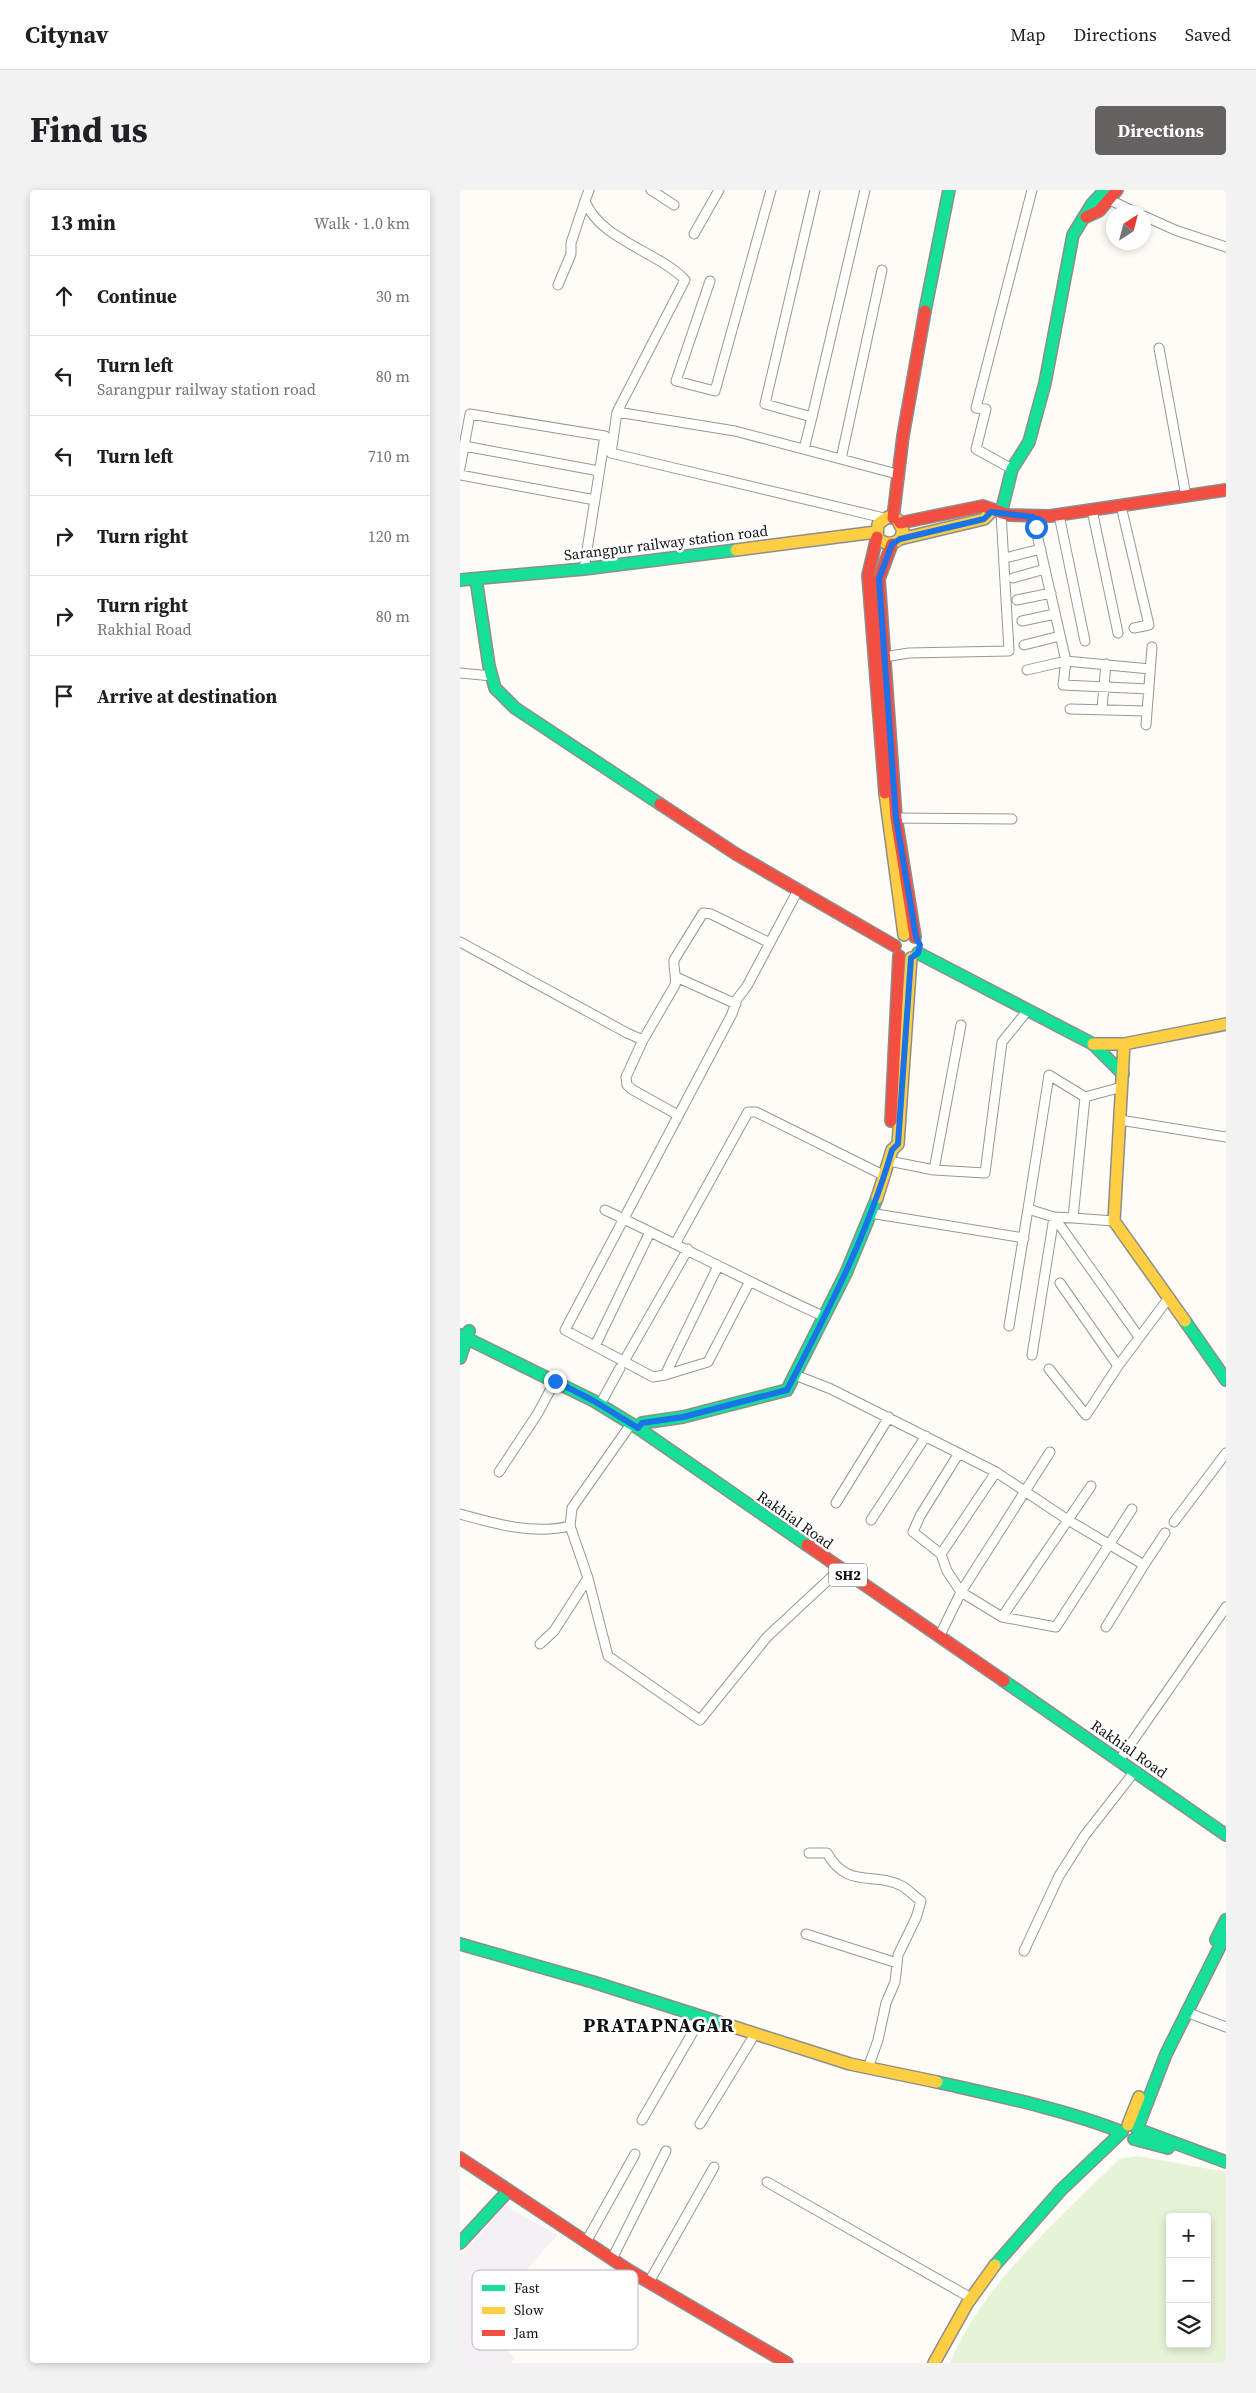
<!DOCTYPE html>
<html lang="en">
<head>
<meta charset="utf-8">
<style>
  :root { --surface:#fff; --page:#f2f2f2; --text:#202124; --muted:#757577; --line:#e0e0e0; --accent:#646362 }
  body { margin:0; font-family:"Source Serif 4",serif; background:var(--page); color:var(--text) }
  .controls { position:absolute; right:15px; bottom:15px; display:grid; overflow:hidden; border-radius:5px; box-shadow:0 2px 8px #0003 }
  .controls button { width:45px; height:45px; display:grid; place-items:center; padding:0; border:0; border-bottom:1px solid var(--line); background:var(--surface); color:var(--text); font:25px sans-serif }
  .compass { position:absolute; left:646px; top:15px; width:45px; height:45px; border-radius:50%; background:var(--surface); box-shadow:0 2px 8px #0003; rotate:36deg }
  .stop { position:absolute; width:15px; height:15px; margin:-11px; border:4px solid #1a73e8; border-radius:50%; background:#fff }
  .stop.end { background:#1a73e8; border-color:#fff; box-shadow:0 1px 5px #0008 }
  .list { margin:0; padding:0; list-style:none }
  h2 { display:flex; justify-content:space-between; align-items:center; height:65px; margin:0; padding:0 20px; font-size:21px }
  h2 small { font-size:16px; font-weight:400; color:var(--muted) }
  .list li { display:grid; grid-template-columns:32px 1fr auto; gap:15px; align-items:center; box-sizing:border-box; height:80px; padding:0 20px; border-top:1px solid var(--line) }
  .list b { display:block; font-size:19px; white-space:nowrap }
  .list p { margin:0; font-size:16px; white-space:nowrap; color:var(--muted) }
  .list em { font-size:16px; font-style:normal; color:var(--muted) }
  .icon { flex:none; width:28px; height:28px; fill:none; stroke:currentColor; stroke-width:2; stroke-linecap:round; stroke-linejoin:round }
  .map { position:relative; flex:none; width:766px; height:2173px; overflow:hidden; border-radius:5px }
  header { display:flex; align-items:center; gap:30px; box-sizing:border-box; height:70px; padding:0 25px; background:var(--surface); border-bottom:1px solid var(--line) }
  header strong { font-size:24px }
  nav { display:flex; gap:28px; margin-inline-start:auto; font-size:18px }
  .intro { display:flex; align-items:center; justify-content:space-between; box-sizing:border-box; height:120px; padding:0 30px }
  h1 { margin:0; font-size:35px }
  .button { padding:12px 22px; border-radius:5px; background:var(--accent); color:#fff; font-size:18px; font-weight:700 }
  main { display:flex; gap:30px; padding:0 30px }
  aside { flex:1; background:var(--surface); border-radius:5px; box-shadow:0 2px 8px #0003 }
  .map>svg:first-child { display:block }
</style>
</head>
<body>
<header>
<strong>Citynav</strong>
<nav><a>Map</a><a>Directions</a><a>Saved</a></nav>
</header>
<div class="intro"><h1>Find us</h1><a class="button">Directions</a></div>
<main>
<aside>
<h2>13 min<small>Walk · 1.0 km</small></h2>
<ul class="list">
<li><svg class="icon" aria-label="ahead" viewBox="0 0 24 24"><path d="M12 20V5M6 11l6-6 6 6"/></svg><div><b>Continue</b></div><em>30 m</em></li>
<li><svg class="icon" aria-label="left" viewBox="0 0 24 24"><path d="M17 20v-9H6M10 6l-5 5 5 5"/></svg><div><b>Turn left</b><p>Sarangpur railway station road</p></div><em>80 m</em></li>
<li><svg class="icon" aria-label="left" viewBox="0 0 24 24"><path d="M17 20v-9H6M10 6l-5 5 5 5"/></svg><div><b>Turn left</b></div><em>710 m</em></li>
<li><svg class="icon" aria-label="right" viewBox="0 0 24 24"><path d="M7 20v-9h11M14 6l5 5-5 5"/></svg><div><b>Turn right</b></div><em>120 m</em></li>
<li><svg class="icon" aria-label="right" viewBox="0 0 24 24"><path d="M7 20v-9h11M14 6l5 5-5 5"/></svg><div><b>Turn right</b><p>Rakhial Road</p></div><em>80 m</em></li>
<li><svg class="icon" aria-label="arrive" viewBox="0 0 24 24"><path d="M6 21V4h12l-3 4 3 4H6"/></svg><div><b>Arrive at destination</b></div></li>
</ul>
</aside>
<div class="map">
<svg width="766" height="2173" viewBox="0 0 766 2173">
  <rect width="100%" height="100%" fill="#fdfcf7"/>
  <path fill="#f5f0f3" d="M46,2016L97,2045L19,2134L55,2168L51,2173H0V2066Z"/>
  <path fill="#e7f3d7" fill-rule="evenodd" d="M678,1966L766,1982V2173H490C524,2091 598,2031 659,1969ZM710,2027H747V2154H710Z"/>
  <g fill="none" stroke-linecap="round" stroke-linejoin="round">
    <defs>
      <path id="street" d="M129,0L125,11C139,49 199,62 225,90L157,222L151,263L424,328
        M191,0L214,15
        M650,10L675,22
        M684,26L715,40L766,57
        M234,44L259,0
        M250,91L216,191L255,201L311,0
        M98,95L111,64V53L125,11
        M699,158L726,306
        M157,222L275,241L437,284
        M352,227L405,0
        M4,256L139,281
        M344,259L352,227L305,214L355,0
        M381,269L422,80
        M0,278L10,224L145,246L124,379
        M552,279L516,259L526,219L516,218L572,0
        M0,285L135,310
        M661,316L689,435L674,438
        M632,320L658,443
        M599,325L625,451
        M573,327L606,471L603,495L689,499
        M549,367L581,359
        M553,388L585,379
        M557,410L591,403
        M562,431L595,424
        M564,455L600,446
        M424,467L449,463L549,461L541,323
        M567,480L606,471L690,479
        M0,483L32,486
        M642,518L646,474
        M610,519L687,521
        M686,535L692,457
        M432,628L552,629
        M0,752L167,843L183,850L215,795C217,786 213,779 214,770L243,723L251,724L310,753
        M216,787L276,814
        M183,850L166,887L167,895L173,900L218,925
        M625,907L589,885L568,1019L594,1027L679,1147
        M660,930L766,947
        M429,971L474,980L525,983L542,852L568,820
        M474,980L501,835
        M145,1020C219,1055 290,1093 365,1127
        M410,1023L564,1048
        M654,1031L613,1028L625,907L662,897
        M215,1054L288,922H296L425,986
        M289,1093L248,1172L205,1185L193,1187L105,1140L272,824L277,809L287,796L338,700
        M600,1093L658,1176
        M549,1136L568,1019
        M135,1156L190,1042
        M572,1165L594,1027L613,1028
        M167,1166L228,1059
        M589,1179L626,1225L658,1176L708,1109
        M205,1185L258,1076
        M335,1185L371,1199L536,1282L608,1330L684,1375L705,1343
        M143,1209L160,1178
        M499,1263L460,1326L453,1342L481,1364L487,1381L501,1402L542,1427L596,1437L672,1319
        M39,1282L78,1223L95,1191
        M376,1313L429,1227
        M0,1324C36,1334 73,1345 110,1336
        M411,1330L466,1246
        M714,1332L766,1263
        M481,1364L536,1282
        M128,1388L148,1466L240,1530L307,1447L380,1379
        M542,1427L631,1296
        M646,1437L684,1375
        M482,1441L501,1402L590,1262
        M80,1454L94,1441L128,1388L110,1336L112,1318L171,1234
        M663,1565L766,1417
        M349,1663H367C388,1700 414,1681 442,1696C449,1700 455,1707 461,1711L456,1728L438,1765L435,1792L426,1813L418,1850L408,1878
        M346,1744L437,1773
        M564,1761L599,1686L625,1645L675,1581
        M726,1822L766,1837
        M182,1930L241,1828
        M240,1934L295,1844
        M307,1992L511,2108
        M126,2052L175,1964
        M152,2069L206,1961
        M189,2092L254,1977"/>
      <path id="fast" d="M465,121L489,0
        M541,323L552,279L569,252L585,193L613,45L632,14L645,0
        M16,389L29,476L35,498L55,518L200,614
        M0,390L124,379L276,360
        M458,763L633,854L663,884
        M725,1131L766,1190
        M0,1145L134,1211L178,1238L347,1355
        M0,1168L9,1141
        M178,1238L182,1233L223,1227L327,1200L386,1083L417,1008
        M544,1491L766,1645
        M766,1744L706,1864L677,1939L766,1972
        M756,1750L766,1730
        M0,1754L133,1792L271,1836
        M477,1892C539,1906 603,1919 662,1942L601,2000L535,2075
        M674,1949L708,1958
        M0,2053L48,2001"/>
      <path id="slow" d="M440,349L443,341L437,329L428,327L418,334L417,347C424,355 432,355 440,349L524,329L531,322
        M276,360L416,342
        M425,603L444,745
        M633,854H664L766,834
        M664,854L654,1031L725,1131
        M417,1008L432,960L438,954L451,768
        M271,1836L390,1874L477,1892
        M668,1935L679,1907
        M474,2173L507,2114L535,2075"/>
      <path id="jam" d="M626,27L639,21L657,0
        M433,328L443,246L465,121
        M440,333L523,316L549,325L590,326L766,300
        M417,347L408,385L425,603
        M432,354L419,389L436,628L455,747
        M200,614L276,664L435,756
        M431,931L439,766
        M347,1355L544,1491
        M0,1968L170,2081L327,2173"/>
    </defs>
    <use href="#street" stroke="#979795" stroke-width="11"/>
    <use href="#fast" stroke="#8e8d8b" stroke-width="14"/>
    <use href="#slow" stroke="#8e8d8b" stroke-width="14"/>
    <use href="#jam" stroke="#8e8d8b" stroke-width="14"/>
    <use href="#street" stroke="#fffffe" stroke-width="9"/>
    <use href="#fast" stroke="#16e098" stroke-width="11"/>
    <use href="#slow" stroke="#ffcf43" stroke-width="11"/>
    <use href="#jam" stroke="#f24e42" stroke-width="11"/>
  </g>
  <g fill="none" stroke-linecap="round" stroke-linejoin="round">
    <path stroke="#1a73e8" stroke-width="6" d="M95,1191L134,1211L178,1238L182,1233L223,1227L327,1200C367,1123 408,1044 432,960L438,954L451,768L458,763L460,755L456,747L436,628L419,389L432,354L440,349L524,329L531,322L573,327L576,337"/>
  </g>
  <g text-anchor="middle" stroke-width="5" stroke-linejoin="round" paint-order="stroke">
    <rect fill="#fff" stroke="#585858" stroke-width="1" x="369" y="1373.5" width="38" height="23" rx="4"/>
    <g font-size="14" font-weight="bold" fill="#111">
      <text x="388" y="1390">SH2</text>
    </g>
    <g font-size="15" fill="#111" stroke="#fff">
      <text transform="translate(206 353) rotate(-7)" y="5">Sarangpur railway station road</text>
      <text transform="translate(335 1330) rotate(35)" y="5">Rakhial Road</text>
      <text transform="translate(669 1559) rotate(35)" y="5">Rakhial Road</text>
    </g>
    <g font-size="20" font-weight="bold" letter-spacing="1" fill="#111" stroke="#fff">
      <text x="199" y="1842">PRATAPNAGAR</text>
    </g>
  </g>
  <rect x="12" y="2080" width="166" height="80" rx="8" fill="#fff" stroke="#b8b8b8" stroke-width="1"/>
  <rect x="22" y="2095" width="23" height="6" fill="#16e098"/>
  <rect x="22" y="2117" width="23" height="7" fill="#ffcf43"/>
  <rect x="22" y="2140" width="23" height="6" fill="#f24e42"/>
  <g font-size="14" fill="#111">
    <text x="54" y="2103">Fast</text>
    <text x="54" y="2125">Slow</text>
    <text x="54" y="2148">Jam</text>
  </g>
</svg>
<div class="controls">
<button>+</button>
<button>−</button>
<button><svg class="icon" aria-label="layers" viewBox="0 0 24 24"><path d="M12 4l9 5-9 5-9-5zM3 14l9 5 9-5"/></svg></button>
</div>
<svg class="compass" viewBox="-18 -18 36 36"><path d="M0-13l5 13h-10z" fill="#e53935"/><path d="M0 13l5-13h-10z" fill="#757577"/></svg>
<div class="stop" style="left:576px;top:337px"></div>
<div class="stop end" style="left:95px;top:1191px"></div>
</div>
</main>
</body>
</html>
